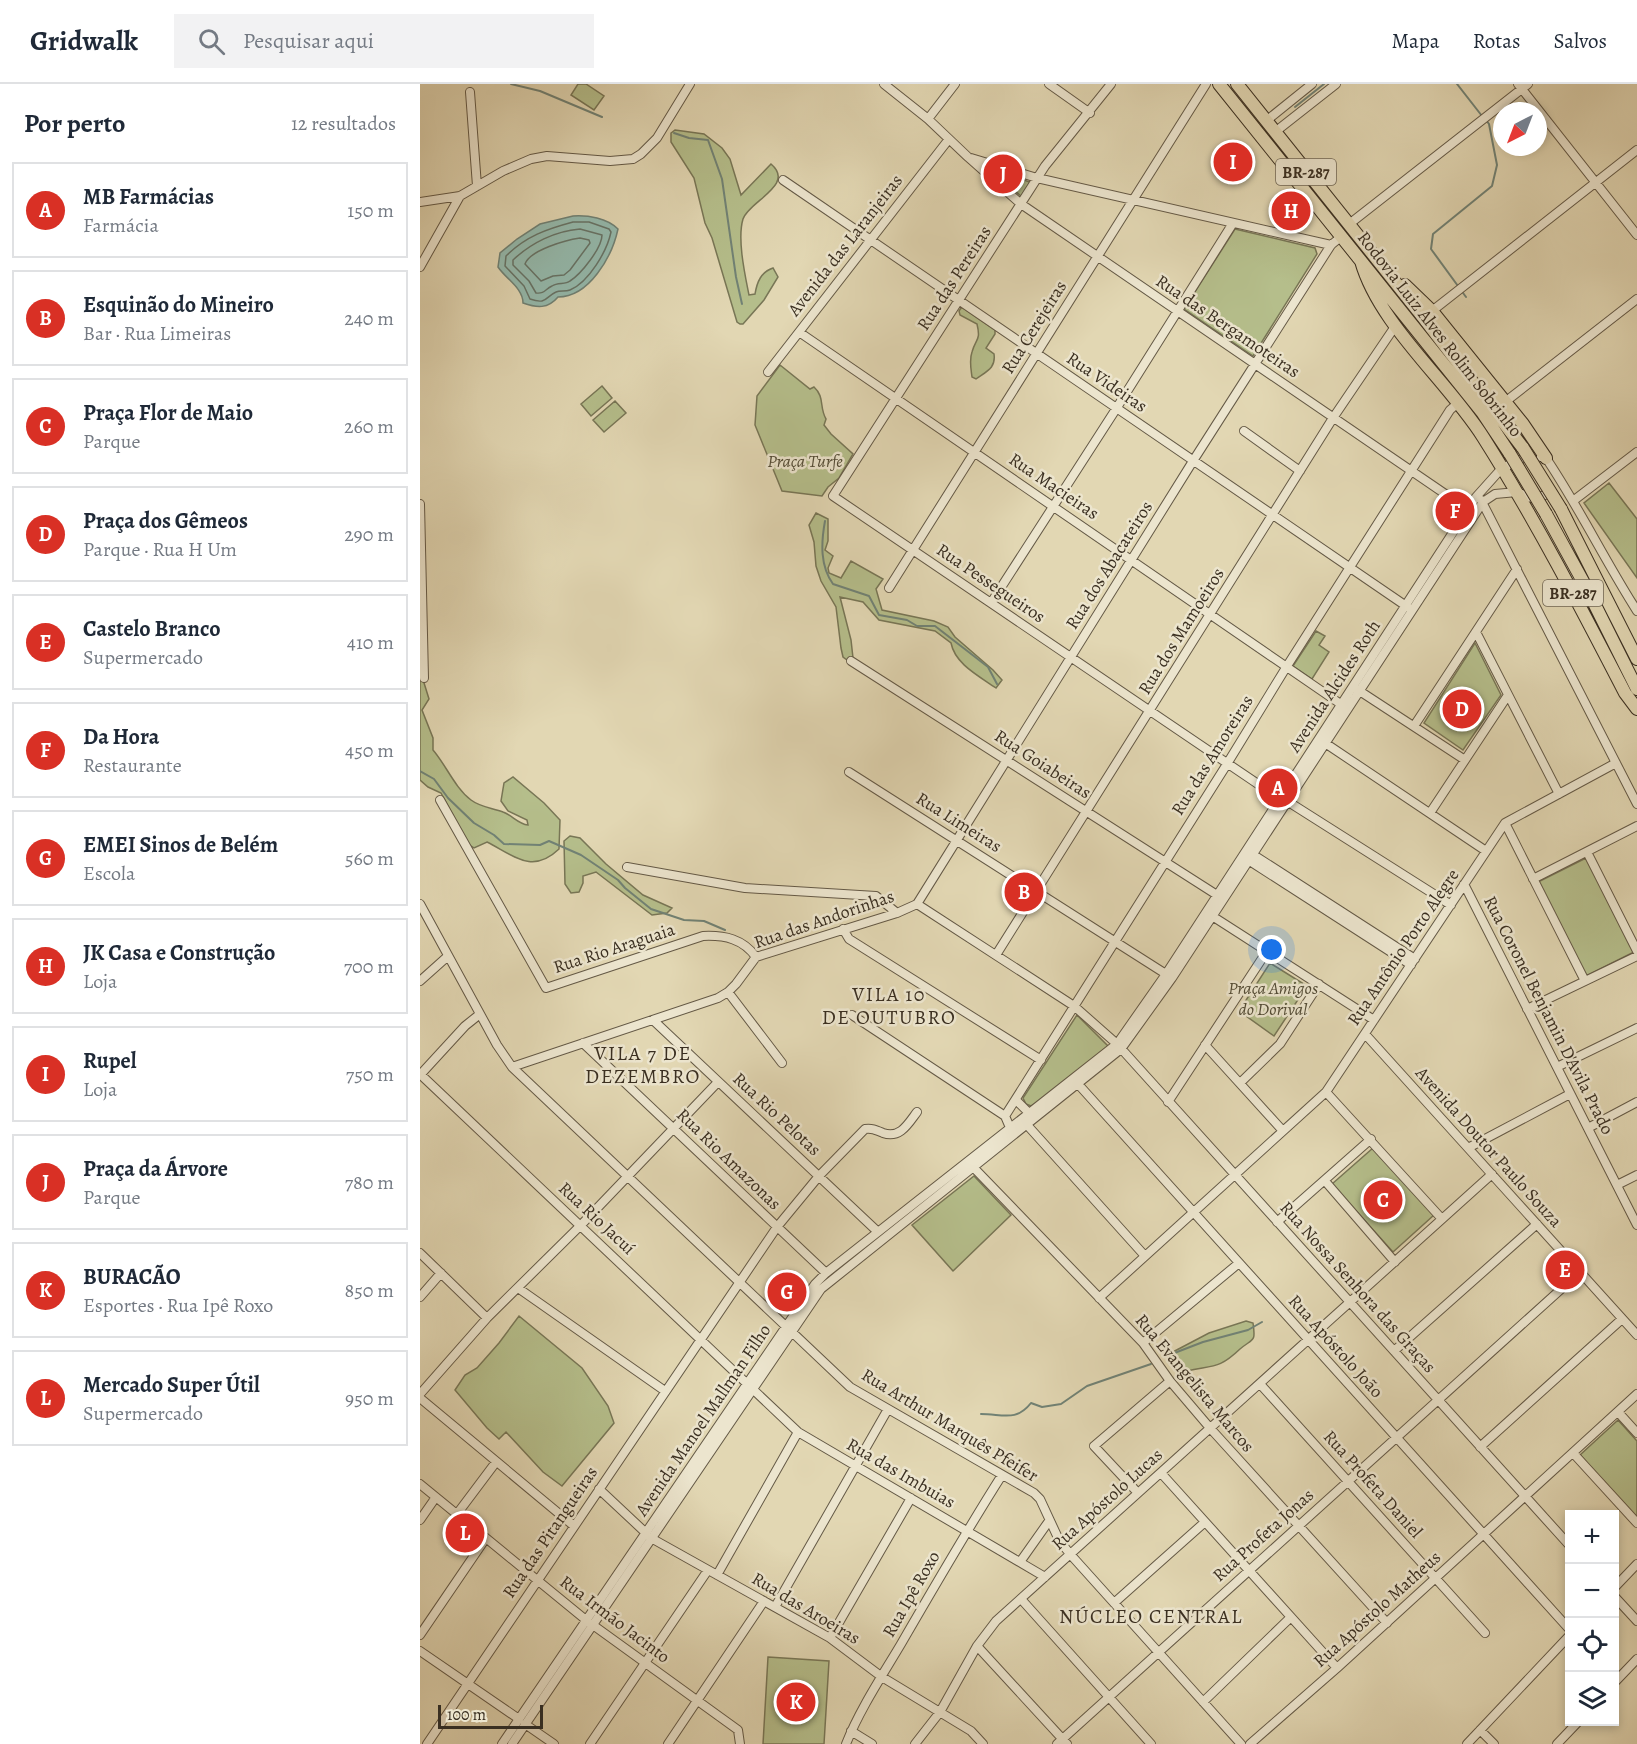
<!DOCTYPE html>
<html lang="pt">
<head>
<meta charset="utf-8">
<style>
  :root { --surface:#fff; --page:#f2f2f3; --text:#1f2937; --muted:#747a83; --line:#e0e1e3; --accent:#d93025 }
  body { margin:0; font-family:Alegreya,serif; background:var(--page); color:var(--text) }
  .controls { position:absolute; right:18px; bottom:18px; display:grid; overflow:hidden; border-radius:0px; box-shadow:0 3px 9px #0003 }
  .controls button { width:54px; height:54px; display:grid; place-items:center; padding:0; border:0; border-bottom:2px solid var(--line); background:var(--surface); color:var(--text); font:30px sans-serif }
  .compass { position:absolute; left:1073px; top:18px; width:54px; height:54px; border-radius:50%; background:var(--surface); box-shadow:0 3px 9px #0003; rotate:222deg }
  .scale { position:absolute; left:18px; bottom:15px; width:105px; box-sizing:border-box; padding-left:6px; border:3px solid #3a2f21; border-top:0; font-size:16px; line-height:21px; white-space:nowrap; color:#3a2f21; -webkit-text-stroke:4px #ece5ce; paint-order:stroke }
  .you { position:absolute; left:852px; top:866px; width:21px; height:21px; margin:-15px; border:4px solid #fff; border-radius:50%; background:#1a73e8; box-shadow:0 0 0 9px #1a73e833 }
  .badge { display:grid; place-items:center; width:39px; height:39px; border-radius:50%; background:var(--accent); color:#fff; font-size:20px; font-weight:700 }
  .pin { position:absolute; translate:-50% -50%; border:3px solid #fff; box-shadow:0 2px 6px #0006 }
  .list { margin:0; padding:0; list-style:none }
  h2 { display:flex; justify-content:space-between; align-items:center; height:78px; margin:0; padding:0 24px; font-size:26px }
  h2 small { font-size:20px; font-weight:400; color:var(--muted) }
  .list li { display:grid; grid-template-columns:39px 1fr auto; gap:18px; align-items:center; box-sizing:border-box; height:96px; margin:0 12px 12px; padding:0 12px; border:2px solid var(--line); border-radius:0px }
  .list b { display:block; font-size:22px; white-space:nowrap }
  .list p { margin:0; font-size:20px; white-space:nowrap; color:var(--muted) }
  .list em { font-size:20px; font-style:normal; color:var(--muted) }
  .icon { flex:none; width:33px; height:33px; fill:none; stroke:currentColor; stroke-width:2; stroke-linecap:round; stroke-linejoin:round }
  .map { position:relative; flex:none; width:1217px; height:1660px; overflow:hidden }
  header { display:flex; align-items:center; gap:36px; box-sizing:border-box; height:84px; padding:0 30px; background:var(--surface); border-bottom:2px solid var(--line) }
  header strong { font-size:28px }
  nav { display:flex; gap:33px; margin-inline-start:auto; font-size:21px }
  .search { width:420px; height:54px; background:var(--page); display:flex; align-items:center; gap:15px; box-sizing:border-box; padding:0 21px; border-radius:0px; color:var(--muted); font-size:22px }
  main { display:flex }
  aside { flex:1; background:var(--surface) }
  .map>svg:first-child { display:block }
</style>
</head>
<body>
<header>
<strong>Gridwalk</strong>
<div class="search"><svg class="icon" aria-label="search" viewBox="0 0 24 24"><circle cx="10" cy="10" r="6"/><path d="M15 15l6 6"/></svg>Pesquisar aqui</div>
<nav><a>Mapa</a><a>Rotas</a><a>Salvos</a></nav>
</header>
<main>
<aside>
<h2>Por perto<small>12 resultados</small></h2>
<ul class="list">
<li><span class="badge">A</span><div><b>MB Farmácias</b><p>Farmácia</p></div><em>150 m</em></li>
<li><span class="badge">B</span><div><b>Esquinão do Mineiro</b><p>Bar · Rua Limeiras</p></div><em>240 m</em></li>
<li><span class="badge">C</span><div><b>Praça Flor de Maio</b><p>Parque</p></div><em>260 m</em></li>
<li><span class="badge">D</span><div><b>Praça dos Gêmeos</b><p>Parque · Rua H Um</p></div><em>290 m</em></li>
<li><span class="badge">E</span><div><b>Castelo Branco</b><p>Supermercado</p></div><em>410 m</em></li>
<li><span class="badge">F</span><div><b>Da Hora</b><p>Restaurante</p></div><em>450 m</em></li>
<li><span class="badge">G</span><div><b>EMEI Sinos de Belém</b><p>Escola</p></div><em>560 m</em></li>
<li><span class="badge">H</span><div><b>JK Casa e Construção</b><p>Loja</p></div><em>700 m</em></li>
<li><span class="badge">I</span><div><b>Rupel</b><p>Loja</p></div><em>750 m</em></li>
<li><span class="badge">J</span><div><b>Praça da Árvore</b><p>Parque</p></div><em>780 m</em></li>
<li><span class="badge">K</span><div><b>BURACÃO</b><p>Esportes · Rua Ipê Roxo</p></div><em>850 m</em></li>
<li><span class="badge">L</span><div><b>Mercado Super Útil</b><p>Supermercado</p></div><em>950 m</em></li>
</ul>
</aside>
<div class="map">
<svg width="1217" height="1660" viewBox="0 0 1217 1660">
  <rect width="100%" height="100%" fill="#e2d7b3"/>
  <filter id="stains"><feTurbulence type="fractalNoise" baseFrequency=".00333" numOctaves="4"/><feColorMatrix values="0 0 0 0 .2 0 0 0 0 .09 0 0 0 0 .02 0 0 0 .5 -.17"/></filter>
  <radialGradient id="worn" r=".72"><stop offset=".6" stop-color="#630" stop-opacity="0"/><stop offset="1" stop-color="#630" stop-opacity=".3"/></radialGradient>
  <path fill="#b5be8b" stroke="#787656" stroke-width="1.5" d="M158,0H166L184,12L174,26L151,11Z
    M255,46L284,50L302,64L310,75L321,111L351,80C376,101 329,117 323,135C317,155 325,191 329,211L335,210C337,198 341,188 353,184L358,193L344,216L323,240H320L317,238L292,154L285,139L274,94L251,58V49Z
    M567,82L612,99L602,113Z
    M815,145L895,164L897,170L833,272L764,225Z
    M541,224H543L575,246V250L566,264L574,270C576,284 567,287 556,295L552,293C551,285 549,276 552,268C556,254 561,257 557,240L540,231L539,227Z
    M360,281L390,305L394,303C405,313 399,323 406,335L404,341L411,350L433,370L419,394L408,403L402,412L362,407L335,341L337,312Z
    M182,302L192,314L171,332L161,320Z
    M195,317L206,329L184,348L173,336Z
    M1189,399L1217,435V494L1164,419Z
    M396,429L408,435V457L405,466L413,472L408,484L409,489L421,494L431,477L463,495L456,505L462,526L514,537L528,543L535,553L573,586L582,596L576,604C559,592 535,580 531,559L515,547L459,536L443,518L420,513L431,556L433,574L427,576L423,573L421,564L416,523L401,497L396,482L394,458L389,441Z
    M896,547L905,552L899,561L909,568L892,595L873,582Z
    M1055,559L1081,611L1043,666L1004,639Z
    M0,586L9,615L2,626L13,654V666C26,681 35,704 51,716C60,723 72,724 83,728C92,731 98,740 108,741L107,736L88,727L81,717L84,699L93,693L124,719L140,736L139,765C112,791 93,771 67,758L54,764L49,761L21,709L8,703L0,696Z
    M150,752L160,754L186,780L223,811L252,824L247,829L232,831L176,788L163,792V799L159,808L151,809L145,800L144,757Z
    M1166,774L1214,868L1166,892L1118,798Z
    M850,879L887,902L854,952L819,927Z
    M657,931L688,962L617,1019L611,1022L606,1020L603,1014Z
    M953,1064L1014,1131L973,1168L912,1100Z
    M554,1092L591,1131L533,1187L492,1141Z
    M99,1232L162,1284L188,1322L194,1339L142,1402L123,1388L86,1348L79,1355L67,1344L35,1306L45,1291L57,1284L79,1259Z
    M826,1237L833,1239C836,1259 833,1254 820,1265C799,1285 794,1281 767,1287L760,1280L750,1277L749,1270L789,1249Z
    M1198,1336L1217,1357V1434L1160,1371Z
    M348,1573L409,1577L404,1660H343Z"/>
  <path fill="#95baad" stroke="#718275" stroke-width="1.5" d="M153,132C168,131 187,134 198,145C192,173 169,213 138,213C128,225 117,224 103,219C103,204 86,195 78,183L80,169L97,155L120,140Z"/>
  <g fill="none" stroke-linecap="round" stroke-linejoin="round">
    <path stroke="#687467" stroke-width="1.5" d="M153,138H169L189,145L191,148C187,167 169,198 150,206C145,208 140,206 136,208C125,213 127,221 110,215L104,202L85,182L86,172C106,152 127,145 153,138Z
      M160,145L182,151C182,164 161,190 150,197C145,201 138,198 132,202C125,205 125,210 116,209L109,197L93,181V176C111,159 135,147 160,145Z
      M160,154L169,156L170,159L150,186L144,191L133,192L121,197L105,180C110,166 146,156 160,154Z"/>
    <path stroke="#718275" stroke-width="2" d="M91,0L120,7L182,33
      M1037,0L1062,32
      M875,23L904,0
      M254,49L269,54L288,56L302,95L316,193L322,220
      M1046,213L1011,165L1013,150L1072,102L1077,81L1069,40L1066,36
      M405,437C401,459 400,482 413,500L449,512L459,531L487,536L497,542H515L568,583L577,600
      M0,687L14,695L28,714L54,739L74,751L84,760L120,761L129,757L161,771L198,796L205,804L231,825L264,836L284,837L305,846
      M744,1273L783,1258L828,1246L842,1238
      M561,1330C583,1330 596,1338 611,1319L622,1323L641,1320L667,1302L731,1280"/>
    <defs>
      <path id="minor" d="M464,0L508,35L548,73L601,120L1053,429
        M629,0L670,29
        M691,0L625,82L413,412L860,715L867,717L1031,821
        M1098,0L1217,151
        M50,8L57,102
        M508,35L535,0
        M846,37L892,0
        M855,48L916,0
        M551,74L617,94L911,161
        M363,96L989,524
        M0,118L40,112L83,87L111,75L127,72L190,77L213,75L221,70L237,54L270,0
        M928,141L1108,0
        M0,183L40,112
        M1012,227L1217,66
        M379,248L925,623
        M348,288L529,55
        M1085,318L1217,215
        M824,347L880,387
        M1121,373L1126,374C1159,423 1185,477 1217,527
        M1061,416L1217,720
        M1153,417L1217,368
        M0,420L4,594
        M469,504L786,0
        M571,519L696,325L813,139
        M1056,548L1139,710
        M431,577L797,811
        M935,604L1045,676
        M994,642L1097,485
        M902,657L1066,767
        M429,688L749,892
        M20,716L126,904L283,852C305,851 323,855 336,873
        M1010,729L1088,611
        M1085,739L1165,897
        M829,768L995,875
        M1167,768L1217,867
        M825,774L991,881
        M207,783L325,804L456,812L477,829
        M1113,795L1217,742
        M1044,800L1217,1141
        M0,820L77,961L92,983L430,1303L614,1409L620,1415L639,1456L650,1470L821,1660
        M497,820L654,922L697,960L1150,1462
        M497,820L773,377L911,161L922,152
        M789,830L954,936
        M423,845L429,855L621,976
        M576,871L913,334L976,241
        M0,897L28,872
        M308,908L362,979
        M1107,925L1217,872
        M432,931L585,1032
        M233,936L458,1148
        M945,950L1217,1251
        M163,959L406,1189
        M785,961L863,1047
        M92,983L298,914L308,908L316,900L336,873L477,829L497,820
        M1137,983L1217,944
        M0,990L378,1348L625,1493
        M0,991L45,942L60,930
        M820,999L860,960L899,900
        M658,1000L1150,1546
        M906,1008L1022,1135
        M596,1016L609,1029
        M748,1018L847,867
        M608,1042L725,1172
        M1168,1044L1217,1018
        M591,1046L585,1032L807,680L867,582L1030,326L1038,319
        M1048,1064L1150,1010
        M554,1084L723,1259L750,1297L790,1344L967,1539
        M905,1097L975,1178
        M1197,1101L1217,1091
        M857,1138L951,1055
        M0,1169L67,1234
        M98,1204L245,1307
        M0,1213L21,1189
        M679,1214L906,1008L1085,739L1196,679
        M723,1259L819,1179
        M974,1267L1117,1140
        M840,1300L1065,1549
        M0,1310L67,1234L161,1141L298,998
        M0,1314L154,1442
        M1198,1328L1217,1349
        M1060,1363L1202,1235
        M1153,1369L1217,1439
        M741,1389L917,1584
        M0,1400L166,1536L318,1646L320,1660
        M179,1405L226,1449
        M718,1409L674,1362L750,1297
        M37,1430L76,1378
        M0,1436L16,1413
        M231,1454L410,1554L462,1593L551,1647L563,1660
        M600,1478L629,1437
        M297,1491L378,1348
        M1194,1504L1217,1480
        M1194,1512L1217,1537
        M601,1515L731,1660
        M694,1519L785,1438
        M355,1523L468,1325
        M0,1551L66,1454
        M410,1554L491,1414
        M557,1562L647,1660
        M0,1567L99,1635
        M1194,1599L1217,1575
        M783,1618L871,1533
        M105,1640L134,1660
        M1060,1646L1074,1660
        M431,1647L452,1660
        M7,1660L357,1143L399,1092L445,1045C452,1044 456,1046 463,1049C480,1055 488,1040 497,1028
        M82,1660L395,1200L406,1189L697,960L746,890L1056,413L1082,384L1100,376
        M92,1660L401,1205L701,965L752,894L1063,418L1075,410L1097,408L1114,415L1130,409
        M170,1660L288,1486
        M248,1660L344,1517
        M426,1660C440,1625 462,1592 481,1560C514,1503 547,1446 582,1391
        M495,1660L520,1628L557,1562L576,1537L1072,1090
        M637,1660L1160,1188
        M830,1660L917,1584L1217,1310
        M1047,1660L1150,1551
        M1137,1660L1158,1638"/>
      <path id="highway" d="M799,0L1062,328L1090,370
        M817,0L1003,233L1103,364
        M941,177C959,241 1027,296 1063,353C1115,435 1160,522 1205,609L1217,625
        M985,201L1012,227L1103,340L1126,374
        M1141,425L1217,575
        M1126,430L1166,503L1217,605"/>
    </defs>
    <use href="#minor" stroke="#645946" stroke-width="10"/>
    <use href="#highway" stroke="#3a2f21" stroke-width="14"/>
    <use href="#minor" stroke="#ece5ce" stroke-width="8"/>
    <use href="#highway" stroke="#e2d7b3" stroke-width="12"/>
    <defs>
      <path id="highway-bridge" d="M1103,364L1141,425
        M1090,370L1126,430"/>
    </defs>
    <use href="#highway-bridge" stroke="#3a2f21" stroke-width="14" stroke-linecap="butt"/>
    <use href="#highway-bridge" stroke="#e2d7b3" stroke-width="12"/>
  </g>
  <g text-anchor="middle" stroke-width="5" stroke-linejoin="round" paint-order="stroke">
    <g fill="#ece5ce" stroke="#6f6655" stroke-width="1.5">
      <rect x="856" y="75" width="60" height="26" rx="4.5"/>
      <rect x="1123" y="496" width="60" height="26" rx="4.5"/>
    </g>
    <g font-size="16" font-weight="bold" fill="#3a2f21">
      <text x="886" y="94">BR-287</text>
      <text x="1153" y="515">BR-287</text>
    </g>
    <g font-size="18" fill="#3a2f21" stroke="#ece5ce">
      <text transform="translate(425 161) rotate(-52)" y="6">Avenida das Laranjeiras</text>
      <text transform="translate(534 194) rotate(-57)" y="6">Rua das Pereiras</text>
      <text transform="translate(808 242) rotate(34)" y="6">Rua das Bergamoteiras</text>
      <text transform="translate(614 243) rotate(-58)" y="6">Rua Cerejeiras</text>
      <text transform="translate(1020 250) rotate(52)" y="6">Rodovia Luiz Alves Rolim Sobrinho</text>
      <text transform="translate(687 298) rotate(34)" y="6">Rua Videiras</text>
      <text transform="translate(634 402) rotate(34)" y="6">Rua Macieiras</text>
      <text transform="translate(689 481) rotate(-58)" y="6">Rua dos Abacateiros</text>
      <text transform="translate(571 499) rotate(34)" y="6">Rua Pessegueiros</text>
      <text transform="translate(761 547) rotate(-58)" y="6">Rua dos Mamoeiros</text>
      <text transform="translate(914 602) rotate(-57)" y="6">Avenida Alcides Roth</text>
      <text transform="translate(792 671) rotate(-58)" y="6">Rua das Amoreiras</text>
      <text transform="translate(623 680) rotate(33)" y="6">Rua Goiabeiras</text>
      <text transform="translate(539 738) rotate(32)" y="6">Rua Limeiras</text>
      <text transform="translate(404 835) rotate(-19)" y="6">Rua das Andorinhas</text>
      <text transform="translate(983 863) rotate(-56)" y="6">Rua Antônio Porto Alegre</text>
      <text transform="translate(194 864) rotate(-18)" y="6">Rua Rio Araguaia</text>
      <text transform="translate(1129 931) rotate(63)" y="6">Rua Coronel Benjamin D'Avila Prado</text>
      <text transform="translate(357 1030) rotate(43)" y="6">Rua Rio Pelotas</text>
      <text transform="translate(1069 1063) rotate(48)" y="6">Avenida Doutor Paulo Souza</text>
      <text transform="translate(309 1075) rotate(44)" y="6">Rua Rio Amazonas</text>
      <text transform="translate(177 1134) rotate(43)" y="6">Rua Rio Jacuí</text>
      <text transform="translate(938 1203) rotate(48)" y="6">Rua Nossa Senhora das Graças</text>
      <text transform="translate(916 1262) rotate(48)" y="6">Rua Apóstolo João</text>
      <text transform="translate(775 1299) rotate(50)" y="6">Rua Evangelista Marcos</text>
      <text transform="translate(283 1336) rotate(-56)" y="6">Avenida Manoel Mallman Filho</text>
      <text transform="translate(530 1341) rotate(31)" y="6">Rua Arthur Marquês Pfeifer</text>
      <text transform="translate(481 1389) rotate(30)" y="6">Rua das Imbuias</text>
      <text transform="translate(953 1400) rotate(48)" y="6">Rua Profeta Daniel</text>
      <text transform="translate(687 1415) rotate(-42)" y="6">Rua Apóstolo Lucas</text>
      <text transform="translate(130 1448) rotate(-56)" y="6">Rua das Pitangueiras</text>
      <text transform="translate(843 1451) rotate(-42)" y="6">Rua Profeta Jonas</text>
      <text transform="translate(491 1510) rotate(-60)" y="6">Rua Ipê Roxo</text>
      <text transform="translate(386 1524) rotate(31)" y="6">Rua das Aroeiras</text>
      <text transform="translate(957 1525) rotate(-42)" y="6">Rua Apóstolo Matheus</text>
      <text transform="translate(195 1535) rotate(37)" y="6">Rua Irmão Jacinto</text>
    </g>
    <g font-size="18" font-style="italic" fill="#534c36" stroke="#ece5ce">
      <text x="385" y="383">Praça Turfe</text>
      <text x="853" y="910">Praça Amigos<tspan x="853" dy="21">do Dorival</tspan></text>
    </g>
    <g font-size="20" letter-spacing="1.5" fill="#3a2f21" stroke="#ece5ce">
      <text x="469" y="917">VILA 10<tspan x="469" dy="23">DE OUTUBRO</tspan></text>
      <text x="223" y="976">VILA 7 DE<tspan x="223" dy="23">DEZEMBRO</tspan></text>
      <text x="731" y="1539">NÚCLEO CENTRAL</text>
    </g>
  </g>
  <rect width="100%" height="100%" filter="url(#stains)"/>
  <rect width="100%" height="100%" fill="url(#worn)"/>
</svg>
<div class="controls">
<button>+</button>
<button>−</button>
<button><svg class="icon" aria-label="locate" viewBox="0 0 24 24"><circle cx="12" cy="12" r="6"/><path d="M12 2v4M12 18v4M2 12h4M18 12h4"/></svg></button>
<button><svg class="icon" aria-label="layers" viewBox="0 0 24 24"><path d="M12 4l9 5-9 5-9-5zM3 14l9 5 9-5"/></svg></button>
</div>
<svg class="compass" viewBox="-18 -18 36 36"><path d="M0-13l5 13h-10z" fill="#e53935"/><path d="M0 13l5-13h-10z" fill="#747a83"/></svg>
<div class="scale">100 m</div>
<div class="you"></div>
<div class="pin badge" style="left:858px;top:704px">A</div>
<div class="pin badge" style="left:604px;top:808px">B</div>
<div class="pin badge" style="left:963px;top:1116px">C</div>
<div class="pin badge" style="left:1042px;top:625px">D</div>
<div class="pin badge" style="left:1145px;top:1186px">E</div>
<div class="pin badge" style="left:1035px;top:427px">F</div>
<div class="pin badge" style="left:367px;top:1208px">G</div>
<div class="pin badge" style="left:871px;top:127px">H</div>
<div class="pin badge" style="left:813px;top:78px">I</div>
<div class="pin badge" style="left:583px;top:90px">J</div>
<div class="pin badge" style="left:376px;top:1618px">K</div>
<div class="pin badge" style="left:45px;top:1449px">L</div>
</div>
</main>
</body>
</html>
